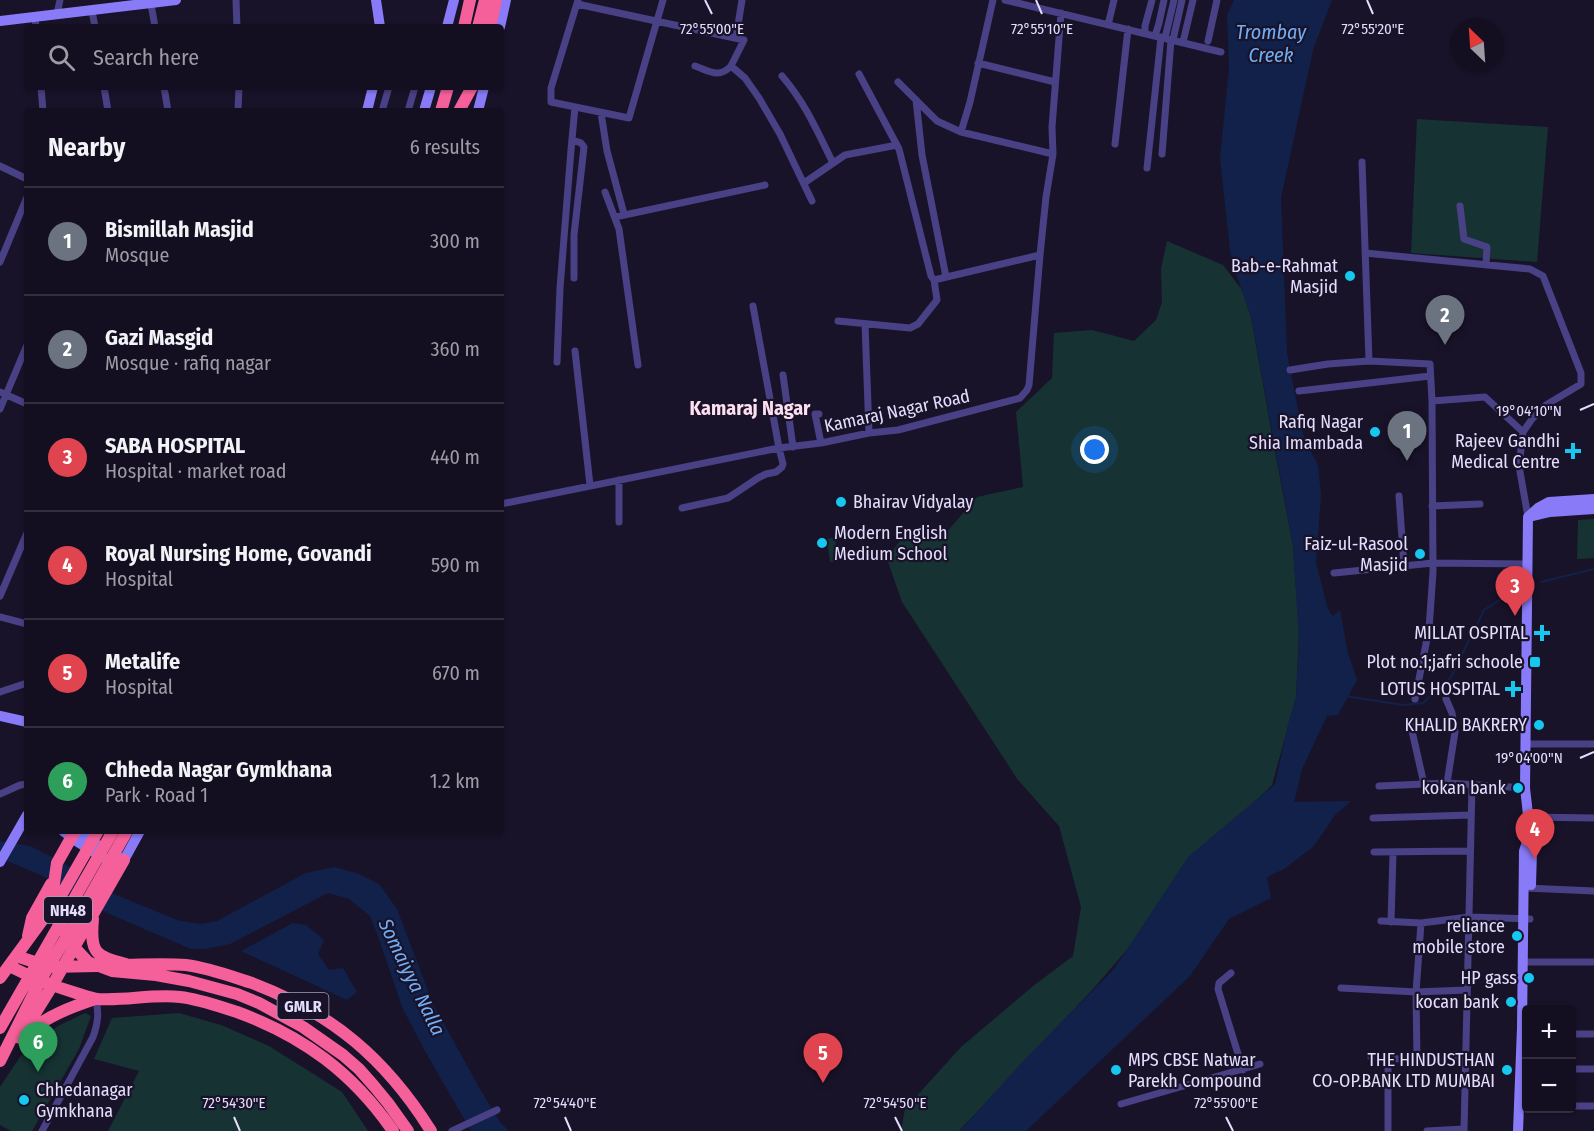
<!DOCTYPE html>
<html lang="en">
<head>
<meta charset="utf-8">
<style>
  :root { --surface:#130e20; --page:#1c1729; --text:#f1f3f6; --muted:#9d9ca5; --line:#322e3e; --accent:#d93025 }
  body { margin:0; font-family:"Fira Sans Condensed",sans-serif; background:var(--page); color:var(--text) }
  .controls { position:absolute; right:18px; bottom:18px; display:grid; overflow:hidden; border-radius:6px; box-shadow:0 2px 4px #0004 }
  .controls button { width:54px; height:54px; display:grid; place-items:center; padding:0; border:0; border-bottom:2px solid var(--line); background:var(--surface); color:var(--text); font:30px sans-serif }
  .compass { position:absolute; left:1450px; top:18px; width:54px; height:54px; border-radius:50%; background:var(--surface); box-shadow:0 2px 4px #0004; rotate:335deg }
  .you { position:absolute; left:1095px; top:450px; width:21px; height:21px; margin:-15px; border:4px solid #fff; border-radius:50%; background:#1a73e8; box-shadow:0 0 0 9px #1a73e833 }
  .badge { display:grid; place-items:center; width:39px; height:39px; border-radius:50%; background:var(--accent); color:#fff; font-size:20px; font-weight:700 }
  .pin { position:absolute; translate:-50% -50px; filter:drop-shadow(0 2px 3px #0008) }
  .pin::after { content:''; position:absolute; top:32px; width:21px; height:18px; background:inherit; clip-path:polygon(0 0,100% 0,50% 100%) }
  .list { margin:0; padding:0; list-style:none }
  h2 { display:flex; justify-content:space-between; align-items:center; height:78px; margin:0; padding:0 24px; font-size:26px }
  h2 small { font-size:20px; font-weight:400; color:var(--muted) }
  .list li { display:grid; grid-template-columns:39px 1fr auto; gap:18px; align-items:center; box-sizing:border-box; height:108px; padding:0 24px; border-top:2px solid var(--line) }
  .list b { display:block; font-size:22px; white-space:nowrap }
  .list p { margin:0; font-size:20px; white-space:nowrap; color:var(--muted) }
  .list em { font-size:20px; font-style:normal; color:var(--muted) }
  .icon { flex:none; width:33px; height:33px; fill:none; stroke:currentColor; stroke-width:2; stroke-linecap:round; stroke-linejoin:round }
  .map { position:relative; flex:none; width:1594px; height:1131px; overflow:hidden }
  .search { position:absolute; background:var(--surface); box-shadow:0 2px 4px #0004; left:24px; top:24px; width:480px; height:66px; display:flex; align-items:center; gap:15px; box-sizing:border-box; padding:0 21px; border-radius:6px; color:var(--muted); font-size:22px }
  .panel { position:absolute; background:var(--surface); box-shadow:0 2px 4px #0004; left:24px; top:108px; width:480px; height:726px; border-radius:6px }
  .map>svg:first-child { display:block }
</style>
</head>
<body>
<div class="map">
<svg width="1594" height="1131" viewBox="0 0 1594 1131">
  <rect width="100%" height="100%" fill="#19132a"/>
  <path fill="#163233" d="M1417,119L1548,127L1537,262L1411,253Z
    M1167,241L1223,265L1242,290L1251,317L1274,446L1293,546L1299,632L1296,698L1272,785L1192,863L1137,938L1094,988L959,1131H901L905,1109L961,1047L1033,986L1073,956L1081,907L1059,826L1018,780L902,602L887,559L907,531L945,534L977,497L1023,487L1016,412L1052,378L1054,333L1092,330L1134,341L1156,320L1162,302L1161,269Z
    M1594,519V558L1577,559L1578,520Z
    M835,537L838,561L830,562L827,539Z
    M85,1013L91,1016L79,1049L32,1131H11L0,1125V1087L20,1057L30,1046L58,1026Z
    M179,1013L221,1025L269,1046L342,1092L368,1131H108L139,1071L94,1059L112,1018Z"/>
  <path fill="#11214a" d="M1234,0H1332L1313,50L1281,198L1287,353L1302,430L1305,440L1318,465L1321,495L1316,563L1328,609L1333,616L1340,610L1348,653L1357,680L1338,715L1327,716L1302,769L1294,802L1351,801L1335,815L1314,846L1284,869L1267,877L1271,898L1229,919L1190,976L1026,1131H960L1026,1058L1114,969L1188,857L1275,784L1289,720L1296,698L1299,639L1293,546L1251,317L1231,259L1220,158L1229,68L1227,15Z
    M0,841L30,846L54,858L116,895L180,921L201,924L217,921L306,873L334,867L359,874L379,884L397,909L433,1004L480,1089L500,1122L509,1131H471L425,1051L402,1007L379,939L370,916L349,899L328,893L230,944L205,949H191L107,913L43,876L0,858Z
    M293,923L306,925L324,940L318,954L329,970L343,968L357,992L347,1000L241,951Z"/>
  <g fill="none" stroke-linecap="round" stroke-linejoin="round">
    <path stroke="#11214a" stroke-width="2" d="M1541,582L1594,569
      M1345,696L1403,705L1423,703L1451,677L1484,610L1517,589"/>
    <path stroke="#494185" stroke-width="7" d="M236,0L237,27
      M578,0L551,88V102L629,118L663,0
      M1005,0L1221,52
      M151,4L155,27
      M577,4L744,40L731,66
      M92,11L95,27
      M57,14L60,0
      M35,17L36,27
      M1108,25L1114,0
      M1145,33V26L1152,0
      M1155,36L1159,23L1164,0
      M736,38L742,0
      M1165,38L1174,0
      M1173,40L1182,0
      M1208,41L1217,0
      M1183,42L1193,0
      M978,63L1055,82
      M695,66C709,71 719,79 731,66L745,78L759,98L780,134L812,201
      M782,76C806,104 817,131 833,163
      M898,82L937,121L961,132L1053,154L1052,127L1061,13
      M41,87L43,111
      M104,87L108,111
      M164,87L168,111
      M916,100L922,155L946,277
      M238,111L239,87
      M382,111L389,87
      M408,111L415,87
      M601,113L607,151L624,214
      M961,132L970,102L993,0
      M573,140L581,143L584,147L574,235V278
      M1115,144L1128,29
      M1162,154L1171,40
      M1362,162L1369,361L1430,364L1432,401L1433,572L1429,629L1415,699
      M0,166L27,179
      M1147,168L1161,37
      M804,183L845,155L897,145
      M605,192L619,229L638,365
      M1460,206L1464,239L1487,247L1486,265
      M615,217L765,185
      M1365,253L1530,269L1543,276L1581,373V384L1546,405L1532,419L1523,432L1519,466L1528,517
      M0,262L27,197
      M934,280L1040,255
      M838,321L910,328L918,324L937,300L934,280L931,276L899,149L859,74
      M865,324L869,433
      M575,351L590,485
      M557,362L560,288L571,150L575,107
      M1290,370L1328,364L1369,361
      M783,375L793,447
      M1299,391L1430,376
      M0,392L27,404
      M1432,401L1485,397L1523,432
      M0,409L27,345
      M819,414H815L821,443
      M619,480V522
      M1399,496L1404,566
      M501,504L779,448L821,443L869,433L898,430L1020,398L1027,390L1029,385L1040,255L1046,197L1053,154
      M1432,506L1480,504
      M682,508L728,498L758,478L766,474L776,472L782,467L783,464L779,448L753,306
      M1334,573L1433,563L1527,564
      M0,596L27,533
      M0,617L27,624
      M0,692L27,683
      M1446,699L1452,713L1455,732L1447,783
      M1410,722L1424,784
      M1526,744H1594
      M1379,786L1447,783L1525,788
      M0,794L20,785L27,784
      M1528,817L1594,818
      M1373,818L1471,815
      M1374,852L1470,851
      M1526,888L1594,891
      M1381,921L1421,923L1469,917L1530,919
      M1391,922L1393,853
      M1522,962H1594
      M1231,973L1219,983L1218,989L1243,1070
      M1341,988L1416,992L1467,990
      M1572,1034H1594
      M1371,1057L1417,1060L1466,1057
      M1417,1060L1416,992L1421,923
      M1572,1069H1594
      M1121,1104L1260,1064
      M1572,1106H1594
      M42,1131L93,1037C98,1023 99,1013 96,999
      M452,1131L497,1110
      M1388,1131V1059
      M1427,1131L1464,1129
      M1464,1131L1472,785"/>
    <path stroke="#897bf7" stroke-width="10" d="M376,0L380,27
      M0,21L176,0
      M447,27L454,0
      M500,27L506,0
      M367,111L373,87
      M424,111L431,87
      M478,111L484,87
      M1528,517L1538,508L1549,502L1594,499
      M1529,517L1550,512L1594,509
      M0,716L27,722
      M63,831L76,841L117,866
      M75,831L98,845
      M1528,841L1532,850L1531,885
      M117,856L124,860L140,831
      M0,862L27,815
      M1518,1131L1522,1028L1524,851C1532,831 1527,808 1525,788L1528,517"/>
    <path stroke="#f5609b" stroke-width="12" d="M464,27L470,0
      M478,27L485,0
      M490,27L496,0
      M441,111L448,87
      M459,111L472,87
      M75,831L57,863L52,897L56,915L70,943L88,962L112,971L156,975L189,981L237,994L259,1003L303,1027L343,1055L359,1069L374,1086L388,1103L408,1131
      M93,919C90,951 94,957 126,964
      M28,936L32,918L51,884
      M16,956L50,967L97,966
      M117,965C140,965 163,963 186,965C209,968 230,976 252,983C332,1013 386,1059 431,1131
      M9,966C31,977 52,986 76,993C83,995 91,998 98,999C125,1001 152,994 180,997C199,999 218,1006 237,1012C303,1036 353,1073 393,1131
      M0,978L63,892L98,831
      M0,1028L113,831
      M28,1032C48,1016 71,1007 95,999
      M20,1038L52,986L124,860
      M0,1061L40,981L73,926L127,831"/>
  </g>
  <path fill="none" stroke="#e4ddfd" stroke-width="2" d="M705,0L712,14M1036,0L1042,14M1367,0L1373,14M1580,410L1594,404M1580,758L1594,752M234,1117L240,1131M565,1117L571,1131M895,1117L902,1131M1226,1117L1233,1131"/>
  <g fill="#16c7f0" stroke="#19132a" stroke-width="2">
    <circle cx="1350" cy="276" r="6"/>
    <circle cx="1375" cy="432" r="6"/>
    <path d="M1570 442h6v6h6v6h-6v6h-6v-6h-6v-6h6z"/>
    <circle cx="841" cy="502" r="6"/>
    <circle cx="822" cy="543" r="6"/>
    <circle cx="1420" cy="554" r="6"/>
    <path d="M1539 624h6v6h6v6h-6v6h-6v-6h-6v-6h6z"/>
    <rect x="1529" y="656" width="12" height="12" rx="3"/>
    <path d="M1510 680h6v6h6v6h-6v6h-6v-6h-6v-6h6z"/>
    <circle cx="1539" cy="725" r="6"/>
    <circle cx="1518" cy="788" r="6"/>
    <circle cx="1517" cy="936" r="6"/>
    <circle cx="1529" cy="978" r="6"/>
    <circle cx="1511" cy="1002" r="6"/>
    <circle cx="1116" cy="1070" r="6"/>
    <circle cx="1507" cy="1070" r="6"/>
    <circle cx="24" cy="1100" r="6"/>
  </g>
  <g text-anchor="middle" stroke-width="4.5" stroke-linejoin="round" paint-order="stroke">
    <g fill="#19132a" stroke="#a7a0be" stroke-width="1.5">
      <rect x="44" y="897" width="48" height="26" rx="4.5"/>
      <rect x="277.5" y="993" width="51" height="26" rx="4.5"/>
    </g>
    <g font-size="16" font-weight="bold" fill="#e4ddfd">
      <text x="68" y="916">NH48</text>
      <text x="303" y="1012">GMLR</text>
    </g>
    <g font-size="18" fill="#e4ddfd" stroke="#19132a" text-anchor="end">
      <text x="1338" y="272">Bab-e-Rahmat<tspan x="1338" dy="21">Masjid</tspan></text>
      <text x="1363" y="428">Rafiq Nagar<tspan x="1363" dy="21">Shia Imambada</tspan></text>
      <text x="1560" y="447">Rajeev Gandhi<tspan x="1560" dy="21">Medical Centre</tspan></text>
      <text x="853" y="508" text-anchor="start">Bhairav Vidyalay</text>
      <text x="834" y="539" text-anchor="start">Modern English<tspan x="834" dy="21">Medium School</tspan></text>
      <text x="1408" y="550">Faiz-ul-Rasool<tspan x="1408" dy="21">Masjid</tspan></text>
      <text x="1528" y="639">MILLAT OSPITAL</text>
      <text x="1523" y="668">Plot no.1;jafri schoole</text>
      <text x="1500" y="695">LOTUS HOSPITAL</text>
      <text x="1527" y="731">KHALID BAKRERY</text>
      <text x="1506" y="794">kokan bank</text>
      <text x="1505" y="932">reliance<tspan x="1505" dy="21">mobile store</tspan></text>
      <text x="1517" y="984">HP gass</text>
      <text x="1499" y="1008">kocan bank</text>
      <text x="1128" y="1066" text-anchor="start">MPS CBSE Natwar<tspan x="1128" dy="21">Parekh Compound</tspan></text>
      <text x="1495" y="1066">THE HINDUSTHAN<tspan x="1495" dy="21">CO-OP.BANK LTD MUMBAI</tspan></text>
      <text x="36" y="1096" text-anchor="start">Chhedanagar<tspan x="36" dy="21">Gymkhana</tspan></text>
    </g>
    <g font-size="18" fill="#e4ddfd" stroke="#19132a">
      <text transform="translate(897 411) rotate(-12)" y="6">Kamaraj Nagar Road</text>
    </g>
    <g font-size="20" font-style="italic" fill="#72aef6" stroke="#19132a">
      <text x="1271" y="39">Trombay<tspan x="1271" dy="23">Creek</tspan></text>
      <text transform="translate(412 977) rotate(64)" y="7">Somaiyya Nalla</text>
    </g>
    <g font-size="20" font-weight="bold" fill="#fddff0" stroke="#19132a">
      <text x="750" y="415">Kamaraj Nagar</text>
    </g>
  </g>
  <g font-size="15" text-anchor="middle" fill="#e4ddfd" stroke="#19132a" stroke-width="4.5" stroke-linejoin="round" paint-order="stroke">
    <text x="712" y="34">72°55'00"E</text>
    <text x="1042" y="34">72°55'10"E</text>
    <text x="1373" y="34">72°55'20"E</text>
    <text x="1529" y="416">19°04'10"N</text>
    <text x="1529" y="763">19°04'00"N</text>
    <text x="234" y="1108">72°54'30"E</text>
    <text x="565" y="1108">72°54'40"E</text>
    <text x="895" y="1108">72°54'50"E</text>
    <text x="1226" y="1108">72°55'00"E</text>
  </g>
</svg>
<div class="controls">
<button>+</button>
<button>−</button>
</div>
<svg class="compass" viewBox="-18 -18 36 36"><path d="M0-13l5 13h-10z" fill="#e53935"/><path d="M0 13l5-13h-10z" fill="#9d9ca5"/></svg>
<div class="you"></div>
<div class="pin badge" style="left:1407px;top:461px;background:#6b7280">1</div>
<div class="pin badge" style="left:1445px;top:345px;background:#6b7280">2</div>
<div class="pin badge" style="left:1515px;top:616px;background:#e0444e">3</div>
<div class="pin badge" style="left:1535px;top:859px;background:#e0444e">4</div>
<div class="pin badge" style="left:823px;top:1083px;background:#e0444e">5</div>
<div class="pin badge" style="left:38px;top:1072px;background:#2e9e5b">6</div>
<div class="search"><svg class="icon" aria-label="search" viewBox="0 0 24 24"><circle cx="10" cy="10" r="6"/><path d="M15 15l6 6"/></svg>Search here</div>
<section class="panel">
<h2>Nearby<small>6 results</small></h2>
<ul class="list">
<li><span class="badge" style="background:#6b7280">1</span><div><b>Bismillah Masjid</b><p>Mosque</p></div><em>300 m</em></li>
<li><span class="badge" style="background:#6b7280">2</span><div><b>Gazi Masgid</b><p>Mosque · rafiq nagar</p></div><em>360 m</em></li>
<li><span class="badge" style="background:#e0444e">3</span><div><b>SABA HOSPITAL</b><p>Hospital · market road</p></div><em>440 m</em></li>
<li><span class="badge" style="background:#e0444e">4</span><div><b>Royal Nursing Home, Govandi</b><p>Hospital</p></div><em>590 m</em></li>
<li><span class="badge" style="background:#e0444e">5</span><div><b>Metalife</b><p>Hospital</p></div><em>670 m</em></li>
<li><span class="badge" style="background:#2e9e5b">6</span><div><b>Chheda Nagar Gymkhana</b><p>Park · Road 1</p></div><em>1.2 km</em></li>
</ul>
</section>
</div>
</body>
</html>
